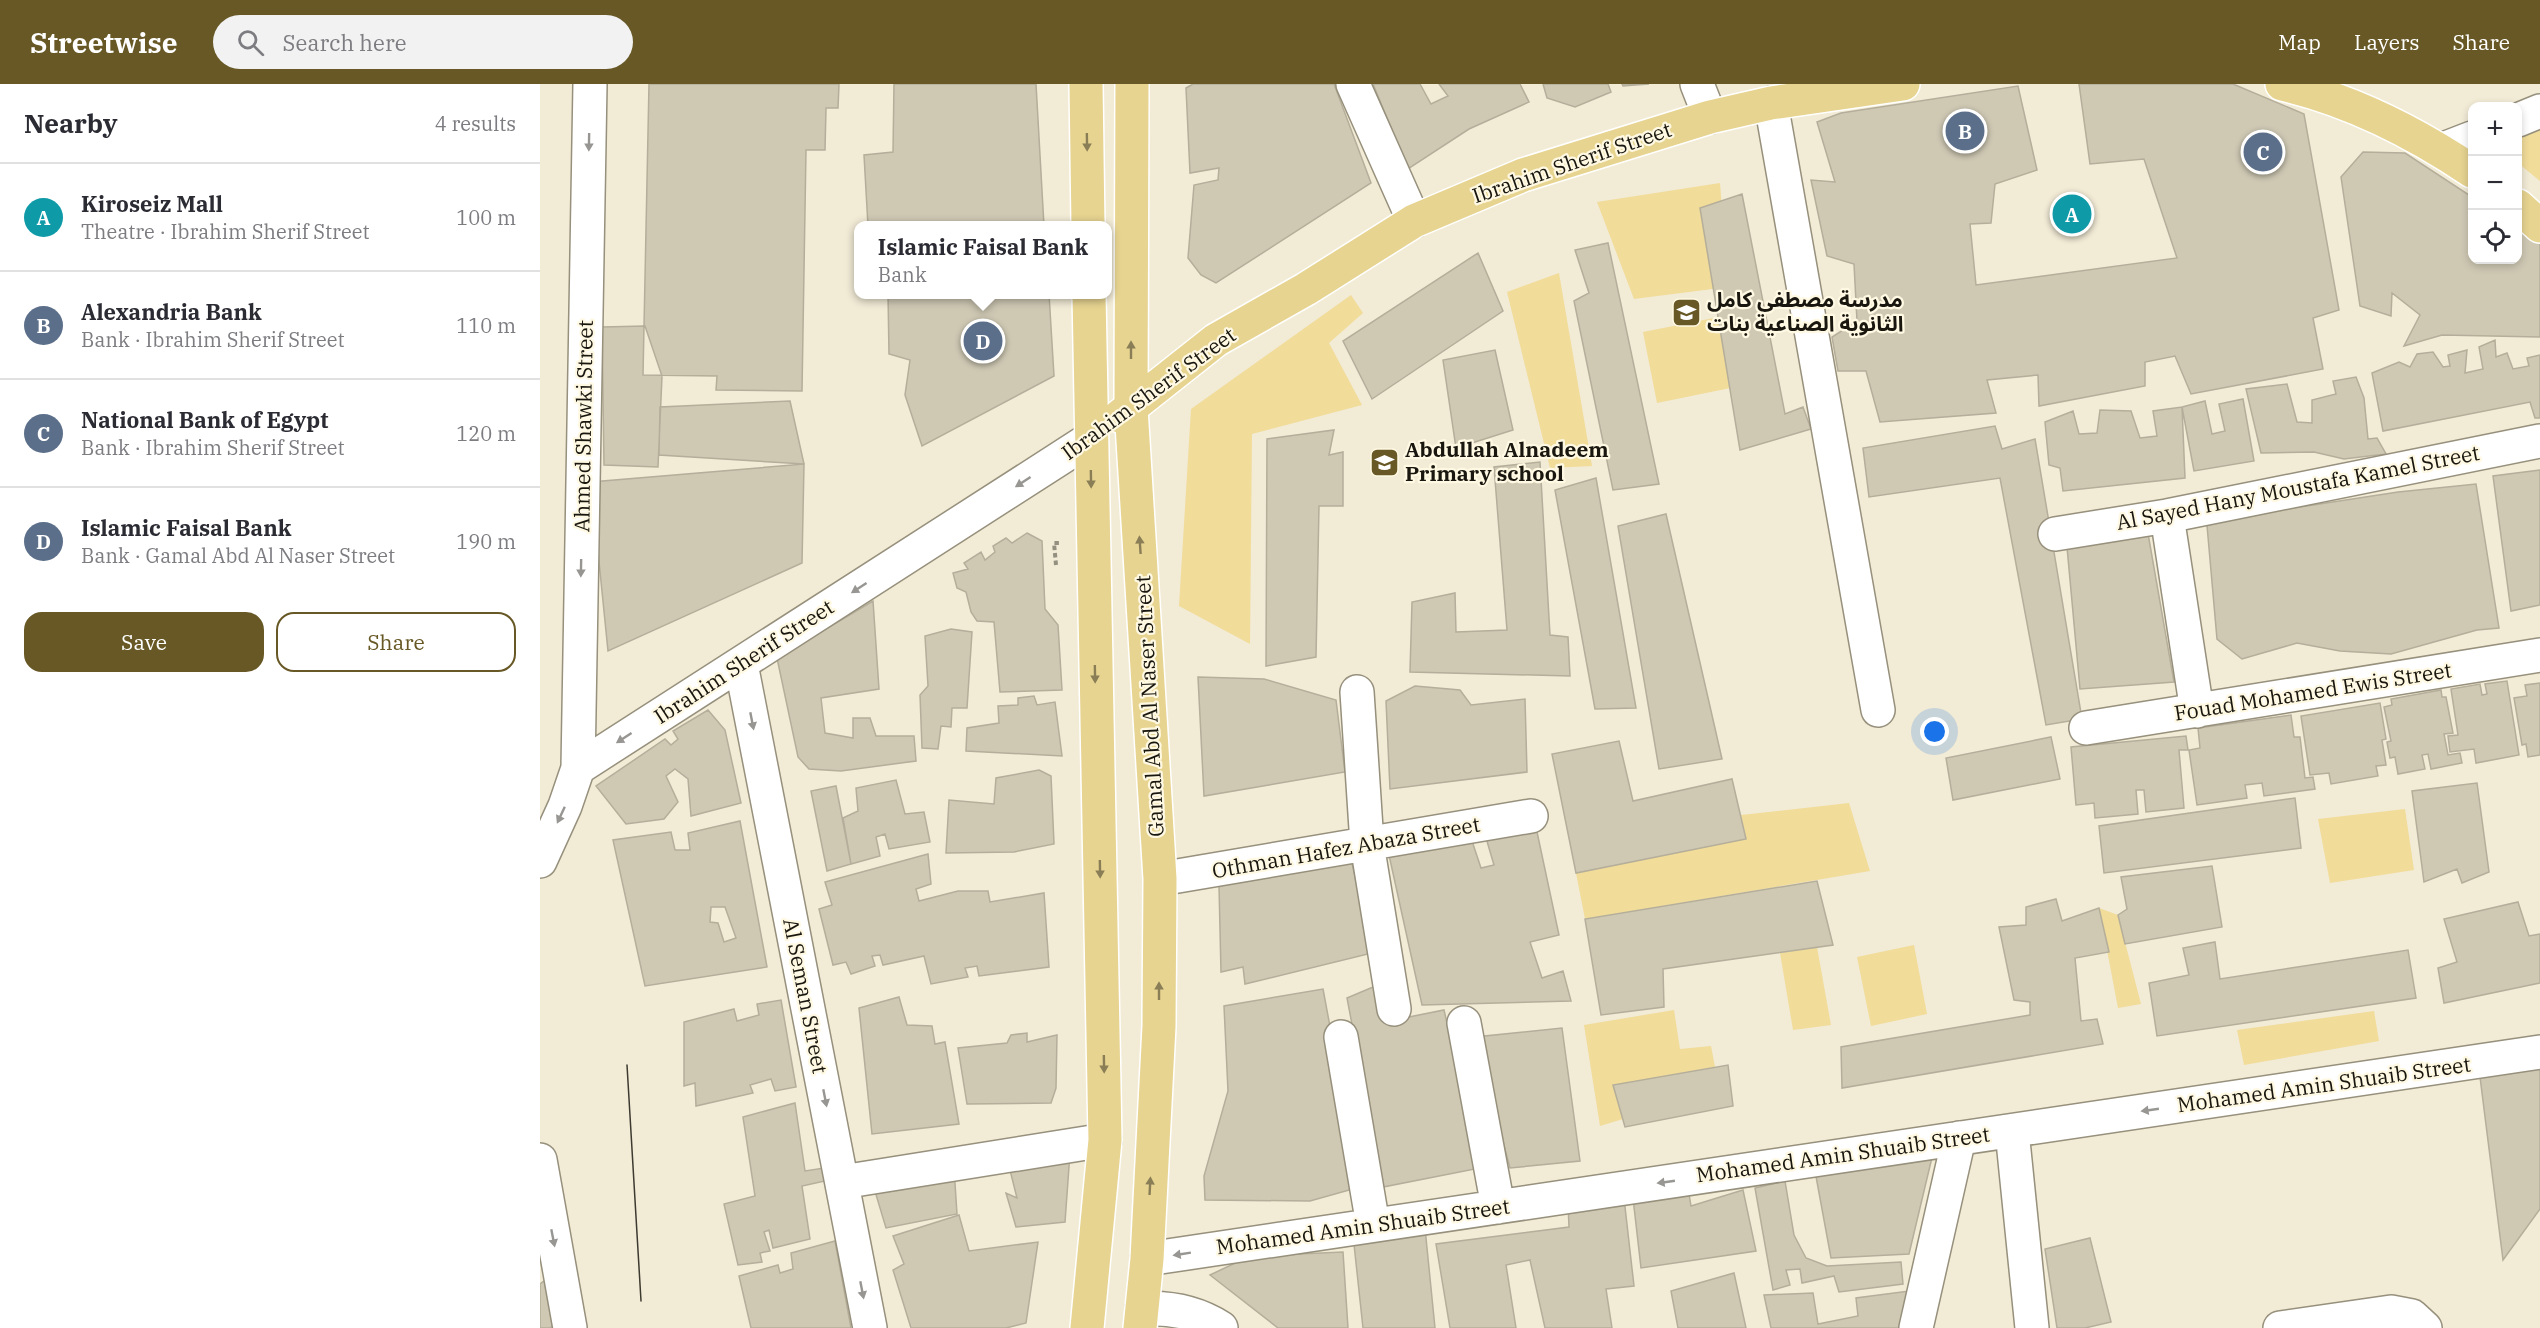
<!DOCTYPE html>
<html lang="en">
<head>
<meta charset="utf-8">
<style>
  :root { --surface:#fff; --page:#f2f2f3; --text:#2b2b33; --muted:#7c7c81; --line:#e1e1e2; --accent:#675825 }
  body { margin:0; font-family:"IBM Plex Serif","Noto Sans Arabic",serif; background:var(--page); color:var(--text) }
  .controls { position:absolute; right:18px; top:18px; display:grid; overflow:hidden; border-radius:12px; box-shadow:0 3px 9px #0003 }
  .controls button { width:54px; height:54px; display:grid; place-items:center; padding:0; border:0; border-bottom:2px solid var(--line); background:var(--surface); color:var(--text); font:30px sans-serif }
  .you { position:absolute; left:1395px; top:648px; width:21px; height:21px; margin:-15px; border:4px solid #fff; border-radius:50%; background:#1a73e8; box-shadow:0 0 0 9px #1a73e833 }
  .badge { display:grid; place-items:center; width:39px; height:39px; border-radius:50%; background:var(--accent); color:#fff; font-size:20px; font-weight:700 }
  .pin { position:absolute; translate:-50% -50%; border:3px solid #fff; box-shadow:0 2px 6px #0006 }
  .popup { position:absolute; left:314px; top:137px; width:258px; height:78px; box-sizing:border-box; display:grid; place-content:center; border-radius:12px; background:var(--surface); filter:drop-shadow(0 2px 4px #0005); font-size:20px; white-space:nowrap; color:var(--muted) }
  .popup b { font-size:22px; color:var(--text) }
  .popup::after { content:''; position:absolute; left:50%; top:100%; margin-left:-12px; border:12px solid transparent; border-top-color:var(--surface) }
  .list { margin:0; padding:0; list-style:none }
  h2 { display:flex; justify-content:space-between; align-items:center; height:78px; margin:0; padding:0 24px; font-size:26px }
  h2 small { font-size:20px; font-weight:400; color:var(--muted) }
  .list li { display:grid; grid-template-columns:39px 1fr auto; gap:18px; align-items:center; box-sizing:border-box; height:108px; padding:0 24px; border-top:2px solid var(--line) }
  .list b { display:block; font-size:22px; white-space:nowrap }
  .list p { margin:0; font-size:20px; white-space:nowrap; color:var(--muted) }
  .list em { font-size:20px; font-style:normal; color:var(--muted) }
  .actions { display:flex; gap:12px; padding:18px 24px }
  .actions a { flex:1; padding:14px 0; border:2px solid var(--accent); border-radius:18px; text-align:center; font-size:21px; color:var(--accent) }
  .actions .main { background:var(--accent); color:#fff }
  .icon { flex:none; width:33px; height:33px; fill:none; stroke:currentColor; stroke-width:2; stroke-linecap:round; stroke-linejoin:round }
  .map { position:relative; flex:none; width:2000px; height:1244px; overflow:hidden }
  header { display:flex; align-items:center; gap:36px; box-sizing:border-box; height:84px; padding:0 30px; background:var(--accent); color:#fff }
  header strong { font-size:28px }
  nav { display:flex; gap:33px; margin-inline-start:auto; font-size:21px }
  .search { width:420px; height:54px; background:var(--page); display:flex; align-items:center; gap:15px; box-sizing:border-box; padding:0 21px; border-radius:33px; color:var(--muted); font-size:22px }
  main { display:flex }
  aside { flex:1; background:var(--surface) }
  .map>svg:first-child { display:block }
</style>
</head>
<body>
<header>
<strong>Streetwise</strong>
<div class="search"><svg class="icon" aria-label="search" viewBox="0 0 24 24"><circle cx="10" cy="10" r="6"/><path d="M15 15l6 6"/></svg>Search here</div>
<nav><a>Map</a><a>Layers</a><a>Share</a></nav>
</header>
<main>
<aside>
<h2>Nearby<small>4 results</small></h2>
<ul class="list">
<li><span class="badge" style="background:#0f9aa8">A</span><div><b>Kiroseiz Mall</b><p>Theatre · Ibrahim Sherif Street</p></div><em>100 m</em></li>
<li><span class="badge" style="background:#5c6f8a">B</span><div><b>Alexandria Bank</b><p>Bank · Ibrahim Sherif Street</p></div><em>110 m</em></li>
<li><span class="badge" style="background:#5c6f8a">C</span><div><b>National Bank of Egypt</b><p>Bank · Ibrahim Sherif Street</p></div><em>120 m</em></li>
<li><span class="badge" style="background:#5c6f8a">D</span><div><b>Islamic Faisal Bank</b><p>Bank · Gamal Abd Al Naser Street</p></div><em>190 m</em></li>
</ul>
<div class="actions"><a class="main">Save</a><a>Share</a></div>
</aside>
<div class="map">
<svg width="2000" height="1244" viewBox="0 0 2000 1244">
  <rect width="100%" height="100%" fill="#f2ebd6"/>
  <path fill="#f1dc99" d="M2000,30V97L1978,79V43Z
    M1180,99L1188,203L1094,215L1057,118Z
    M1019,189L1052,382L1010,384L967,208Z
    M811,211L823,229L789,259L822,321L712,350L710,560L639,522L651,325Z
    M1189,231L1200,302L1117,319L1103,248Z
    M1309,719L1330,787L1045,835L1036,789L1206,755L1201,731Z
    M1865,725L1874,786L1790,799L1778,735Z
    M1559,824L1578,831L1601,920L1578,924Z
    M1374,861L1387,930L1331,942L1317,873Z
    M1277,863L1291,941L1253,946L1240,869Z
    M1134,926L1140,965L1171,962L1175,983L1074,1001L1083,1035L1060,1042L1044,941Z
    M1834,927L1839,957L1704,981L1697,946Z"/>
  <path fill="#cfc9b4" stroke="#b4ae9a" stroke-width="1.5" fill-rule="evenodd" d="M109,0H299L298,24H286L285,66H266L262,307L176,306L177,292L103,291Z
    M354,0H496L504,142H328L324,71L353,68Z
    M653,0H794L831,99L676,199L661,191L648,174L654,101L678,96L679,84L650,89L646,4Z
    M833,0H880L891,20L908,12L899,0H980L989,18L929,45L868,85Z
    M1003,0H1068L1071,8L1035,23L1007,14Z
    M1082,0H1109L1083,2Z
    M1539,0H1693L1764,30L1799,226L1773,234L1783,285L1651,310L1635,272L1605,278V302L1499,322L1498,291L1447,296L1456,329L1340,338L1326,287H1298L1292,253L1317,237L1314,180L1287,172L1271,96L1295,98L1277,38L1301,29L1478,2L1497,86L1455,100L1451,139L1430,140L1436,201L1637,174L1604,75L1550,80Z
    M1823,68L1865,69L1932,113V176H1978V143L2000,158V253L1902,251L1864,262L1880,231L1852,209L1851,232L1820,222L1801,93Z
    M1202,110L1245,330L1263,323L1271,345L1200,366L1160,124Z
    M1068,159L1119,400L1073,406L1034,217L1049,209L1035,166Z
    M938,169L963,227L832,315L803,257Z
    M509,210L514,292L382,362L365,311L370,276L349,270L348,210Z
    M105,242L122,292L118,383L64,381L62,243Z
    M1955,256L1956,273L1967,269L1973,285L1989,282L1987,274L2000,271V334H1995L1990,318L1843,347L1832,289L1859,278L1870,283L1877,270L1893,268L1903,283L1910,282L1908,271L1927,266L1925,289L1943,285L1939,263Z
    M955,266L973,346L916,364L903,276Z
    M1816,293L1824,314L1828,355L1837,354L1846,370L1804,375L1774,368L1721,369L1706,305L1747,300L1757,338L1772,339V316L1796,310L1793,297Z
    M1703,315L1714,377L1654,387L1642,323L1665,317L1672,350L1685,347L1679,320Z
    M250,317L264,380L119,371L120,323Z
    M1642,323L1645,394L1523,407L1520,384L1509,381L1505,338L1533,327L1539,350L1557,349L1560,326L1591,327L1600,354L1617,352L1613,327Z
    M1455,342L1462,365L1495,355L1542,635L1506,641L1460,394L1329,413L1323,364Z
    M794,346L789,371L803,368V422H779L776,573L726,582L727,355Z
    M1000,378L1010,551L1028,553L1030,592L870,588L872,518L915,509L916,548L967,546L954,383Z
    M264,380L262,479L68,567L51,398Z
    M2000,386V521L1971,527L1953,392Z
    M1056,394L1096,624L1055,625L1015,406Z
    M1936,400L1959,544L1937,546L1851,570L1800,567L1757,559L1702,575L1677,555L1666,430L1747,425L1858,408Z
    M1126,430L1182,675L1119,685L1078,442Z
    M1606,438L1634,598L1540,605L1526,452Z
    M487,449L502,457L505,525L518,541L522,606L460,608L454,538L437,537L431,528L426,508L417,504L413,489L428,485L424,479L441,468L445,476L455,468L453,462L466,454L472,459Z
    M333,517L339,605L281,614L285,649L313,654V634H330L336,652H374L376,677L301,687L269,685L258,673L237,574Z
    M411,545L432,548L427,624H412L411,643L401,642L398,665L382,664L380,611L388,602L385,552Z
    M658,593L724,595L796,616L805,688L664,712Z
    M1967,597L1979,671L1936,679L1934,665L1910,668L1908,652L1918,651L1911,605L1940,600L1942,611L1947,610L1945,600Z
    M2000,599V671L1988,673L1986,660L1982,661L1974,614L1987,612L1985,601Z
    M875,602L920,606L931,621L985,615L987,688L850,705L846,617Z
    M1901,606L1902,613H1906L1913,649L1904,650L1908,671L1920,669L1922,679L1891,685L1888,670L1882,671L1885,685L1858,690L1855,673L1850,674L1847,658L1851,657L1844,623L1852,621L1851,615Z
    M494,612L497,621L515,618L522,672L426,667L427,644L459,639L458,622L478,621V614Z
    M1840,619L1846,655L1842,656L1846,681L1836,682L1838,692L1791,700L1789,689L1770,691L1761,632Z
    M168,626L185,646L201,719L151,732L148,695L135,685L126,692L138,718L124,735L86,740L56,702L125,655L131,661L138,655L133,647Z
    M1751,631L1754,653H1760L1765,694L1773,693L1775,705L1724,712L1722,699L1705,701L1707,714L1657,721L1649,666L1660,664L1658,644Z
    M1646,652L1648,666H1639L1644,724L1606,728L1604,706H1596L1598,730L1555,734L1554,719L1536,721L1531,663Z
    M1511,653L1520,695L1413,716L1406,674Z
    M1079,657L1093,717L1192,695L1206,755L1036,789L1012,670Z
    M499,686L511,692L514,760L474,768L406,769L409,716L454,720L456,694Z
    M356,696L365,730L384,728L390,758L349,765L345,750L336,753L340,772L311,780L303,734L318,727L316,704Z
    M1937,699L1949,788L1922,799L1917,785L1884,798L1872,707Z
    M296,702L311,780L287,787L271,707Z
    M1755,714L1761,764L1564,789L1559,742Z
    M200,737L227,883L105,902L73,756L131,748L135,766H150L148,749ZM171,823H185L196,854L184,858L178,839L170,838Z
    M997,748L1019,851L990,858L1002,894L1023,887L1031,917L882,921L849,771L932,757L941,784L954,781L946,754Z
    M388,770L391,800L376,805L379,817L418,807H448L450,818L504,809L509,883L439,892L437,882L425,884L428,893L391,900L384,872L343,881L340,871L332,872L335,882L311,890L306,878L293,881L279,825L292,821L285,798Z
    M812,779L832,869L705,900L703,883L681,888L679,802Z
    M1672,782L1682,843L1585,860L1578,831L1587,825L1581,793Z
    M1277,797L1293,861L1123,885L1124,923L1061,931L1045,835Z
    M1516,815L1522,837L1559,824L1569,868L1535,874L1541,937L1557,935L1563,960L1302,1004L1301,963L1490,931V918L1474,916L1459,843L1486,841V823Z
    M1978,818L1989,852L2000,850V899L1904,919L1898,884L1917,878L1904,835Z
    M1675,858L1680,895L1868,866L1876,914L1617,952L1609,899L1649,891L1643,864Z
    M840,900L849,937L904,926L940,1084L843,1103L807,914Z
    M783,905L820,1103L770,1117L665,1116L664,1092L688,1007L684,922Z
    M359,913L367,941L392,942L395,960L405,958L419,1040L332,1050L319,924Z
    M241,916L256,1003L235,1007L231,995L210,1001L213,1009L156,1022L155,999L144,1002V938L194,925L197,937L219,931L217,920Z
    M1022,944L1040,1077L970,1084L935,953Z
    M487,949V958L517,951L516,1004L511,1019L427,1020L418,964L467,959L471,951Z
    M1188,981L1193,1022L1085,1043L1073,1001Z
    M2000,984V1125L1963,1176L1940,993Z
    M255,1019L265,1087L284,1084L285,1097L262,1102L270,1155L233,1164L229,1146L224,1148L230,1167L220,1169L222,1178L198,1181L184,1120L215,1112L203,1033Z
    M1394,1065L1369,1170L1291,1174L1275,1087Z
    M530,1069L525,1138L476,1143L466,1109L477,1114L468,1078Z
    M414,1084L417,1130L346,1144L331,1094Z
    M1245,1097L1254,1151L1266,1174L1287,1182L1361,1178L1363,1200L1299,1208L1294,1192L1262,1199L1260,1185L1246,1186L1250,1201L1233,1206L1215,1104Z
    M1148,1104L1151,1122L1203,1106L1216,1167L1101,1184L1093,1114Z
    M1084,1114L1094,1202L1066,1205L1072,1244H1005L990,1176L966,1181L976,1244H910L896,1160L1029,1143L1028,1120Z
    M419,1131L429,1167L498,1158L486,1239L466,1244H371L353,1186L364,1180L353,1152Z
    M885,1144L895,1244H823L813,1151Z
    M1550,1154L1571,1238L1545,1244H1517L1505,1165Z
    M295,1157L311,1244H211L199,1192L238,1181L240,1189L253,1185L251,1169Z
    M803,1168L808,1244H738L670,1191L710,1172Z
    M1194,1189L1206,1244H1138L1131,1207Z
    M8,1194L17,1239L10,1244H0V1200Z
    M1369,1207L1364,1244H1231L1224,1211L1273,1209L1278,1240L1318,1232L1316,1214Z"/>
  <g fill="none" stroke-linecap="round" stroke-linejoin="round">
    <defs>
      <path id="minor" d="M813,0L874,137
        M1157,0L1170,33
        M1231,19L1338,626
        M1978,36L2000,27
        M1901,66L1932,54
        M1627,432L1657,627
        M1515,450L1627,432L2000,357
        M201,580L330,1244
        M817,608L827,760L854,925
        M1546,644L2000,571
        M38,684L550,355
        M0,777L25,722L38,684L50,0
        M620,795L991,732
        M924,939L958,1123
        M801,953L833,1141
        M1472,1047L1492,1244
        M0,1076L30,1244
        M302,1098L565,1056
        M607,1175L2000,968
        M602,1225C631,1223 656,1228 681,1244
        M1376,1244L1419,1054
        M1740,1244L1851,1228L1872,1232L1885,1244"/>
      <path id="major" d="M546,0L548,142
        M592,0L591,324L620,795L619,942L607,1175L600,1244
        M1742,0C1811,16 1874,48 1932,87
        M1978,122L2000,142
        M580,332L676,256L766,205L874,137L983,91L1170,33L1231,19L1363,0
        M547,1244L565,1056L549,210"/>
    </defs>
    <use href="#minor" stroke="#96907c" stroke-width="36"/>
    <use href="#major" stroke="#fff" stroke-width="36"/>
    <path stroke="#949080" stroke-width="4" stroke-dasharray="4.5 3" stroke-linecap="butt" d="M516,481L514,459H521"/>
    <use href="#minor" stroke="#fff" stroke-width="33"/>
    <use href="#major" stroke="#e7d491" stroke-width="33"/>
    <path stroke="#3d3a30" stroke-width="1.5" d="M87,981L101,1217"/>
  </g>
  <defs><path id="oneway-solid" d="M-6-.8H1V-3.2L6.5 0L1 3.2V.8H-6Z" transform="scale(1.5)"/></defs>
  <g fill="#979693">
    <use href="#oneway-solid" transform="translate(49 58) rotate(91)"/>
    <use href="#oneway-solid" transform="translate(483 398) rotate(147)"/>
    <use href="#oneway-solid" transform="translate(41 484) rotate(91)"/>
    <use href="#oneway-solid" transform="translate(319 504) rotate(147)"/>
    <use href="#oneway-solid" transform="translate(212 637) rotate(79)"/>
    <use href="#oneway-solid" transform="translate(84 654) rotate(147)"/>
    <use href="#oneway-solid" transform="translate(21 731) rotate(115)"/>
    <use href="#oneway-solid" transform="translate(285 1014) rotate(79)"/>
    <use href="#oneway-solid" transform="translate(1610 1026) rotate(172)"/>
    <use href="#oneway-solid" transform="translate(1126 1098) rotate(172)"/>
    <use href="#oneway-solid" transform="translate(13 1154) rotate(79)"/>
    <use href="#oneway-solid" transform="translate(642 1170) rotate(171)"/>
    <use href="#oneway-solid" transform="translate(322 1206) rotate(79)"/>
  </g>
  <g fill="#8a7e56">
    <use href="#oneway-solid" transform="translate(547 58) rotate(89)"/>
    <use href="#oneway-solid" transform="translate(591 266) rotate(-90)"/>
    <use href="#oneway-solid" transform="translate(551 395) rotate(89)"/>
    <use href="#oneway-solid" transform="translate(600 461) rotate(-94)"/>
    <use href="#oneway-solid" transform="translate(555 590) rotate(89)"/>
    <use href="#oneway-solid" transform="translate(560 785) rotate(89)"/>
    <use href="#oneway-solid" transform="translate(619 907) rotate(-90)"/>
    <use href="#oneway-solid" transform="translate(564 980) rotate(89)"/>
    <use href="#oneway-solid" transform="translate(610 1102) rotate(-87)"/>
  </g>
  <defs>
    <symbol id="school-square" viewBox="-11 -11 22 22"><rect x="-9" y="-9" width="18" height="18" rx="4" fill="#675825" stroke="#fff9e3"/><path d="M0-5L7-2L0 1L-7-2ZM-4 1L0 2.5L4 1V4Q0 6-4 4Z" fill="#fff"/></symbol>
  </defs>
  <g fill-rule="evenodd">
    <use href="#school-square" x="1130" y="212" width="33" height="33"/>
    <use href="#school-square" x="828" y="362" width="33" height="33"/>
  </g>
  <g text-anchor="middle" stroke-width="4.5" stroke-linejoin="round" paint-order="stroke">
    <g font-size="21" fill="#18160e" stroke="#fff9e3">
      <text transform="translate(1032 79) rotate(-19)" y="7">Ibrahim Sherif Street</text>
      <text transform="translate(609 310) rotate(-36)" y="7">Ibrahim Sherif Street</text>
      <text transform="translate(44 342) rotate(-89)" y="7">Ahmed Shawki Street</text>
      <text transform="translate(1758 404) rotate(-11)" y="7">Al Sayed Hany Moustafa Kamel Street</text>
      <text transform="translate(204 578) rotate(-33)" y="7">Ibrahim Sherif Street</text>
      <text transform="translate(1773 608) rotate(-9)" y="7">Fouad Mohamed Ewis Street</text>
      <text transform="translate(610 622) rotate(-93)" y="7">Gamal Abd Al Naser Street</text>
      <text transform="translate(806 764) rotate(-10)" y="7">Othman Hafez Abaza Street</text>
      <text transform="translate(265 912) rotate(79)" y="7">Al Seman Street</text>
      <text transform="translate(1784 1001) rotate(-8)" y="7">Mohamed Amin Shuaib Street</text>
      <text transform="translate(1303 1071) rotate(-8)" y="7">Mohamed Amin Shuaib Street</text>
      <text transform="translate(823 1143) rotate(-8)" y="7">Mohamed Amin Shuaib Street</text>
    </g>
    <g font-size="21" font-weight="bold" fill="#18160e" stroke="#fff9e3" text-anchor="start">
      <text x="1167" y="223">مدرسة مصطفى كامل<tspan x="1167" dy="24">الثانوية الصناعية بنات</tspan></text>
      <text x="865" y="373">Abdullah Alnadeem<tspan x="865" dy="24">Primary school</tspan></text>
    </g>
  </g>
</svg>
<div class="controls">
<button>+</button>
<button>−</button>
<button><svg class="icon" aria-label="locate" viewBox="0 0 24 24"><circle cx="12" cy="12" r="6"/><path d="M12 2v4M12 18v4M2 12h4M18 12h4"/></svg></button>
</div>
<div class="you"></div>
<div class="pin badge" style="left:1532px;top:130px;background:#0f9aa8">A</div>
<div class="pin badge" style="left:1425px;top:47px;background:#5c6f8a">B</div>
<div class="pin badge" style="left:1723px;top:68px;background:#5c6f8a">C</div>
<div class="pin badge" style="left:443px;top:257px;background:#5c6f8a">D</div>
<div class="popup"><b>Islamic Faisal Bank</b>Bank</div>
</div>
</main>
</body>
</html>
